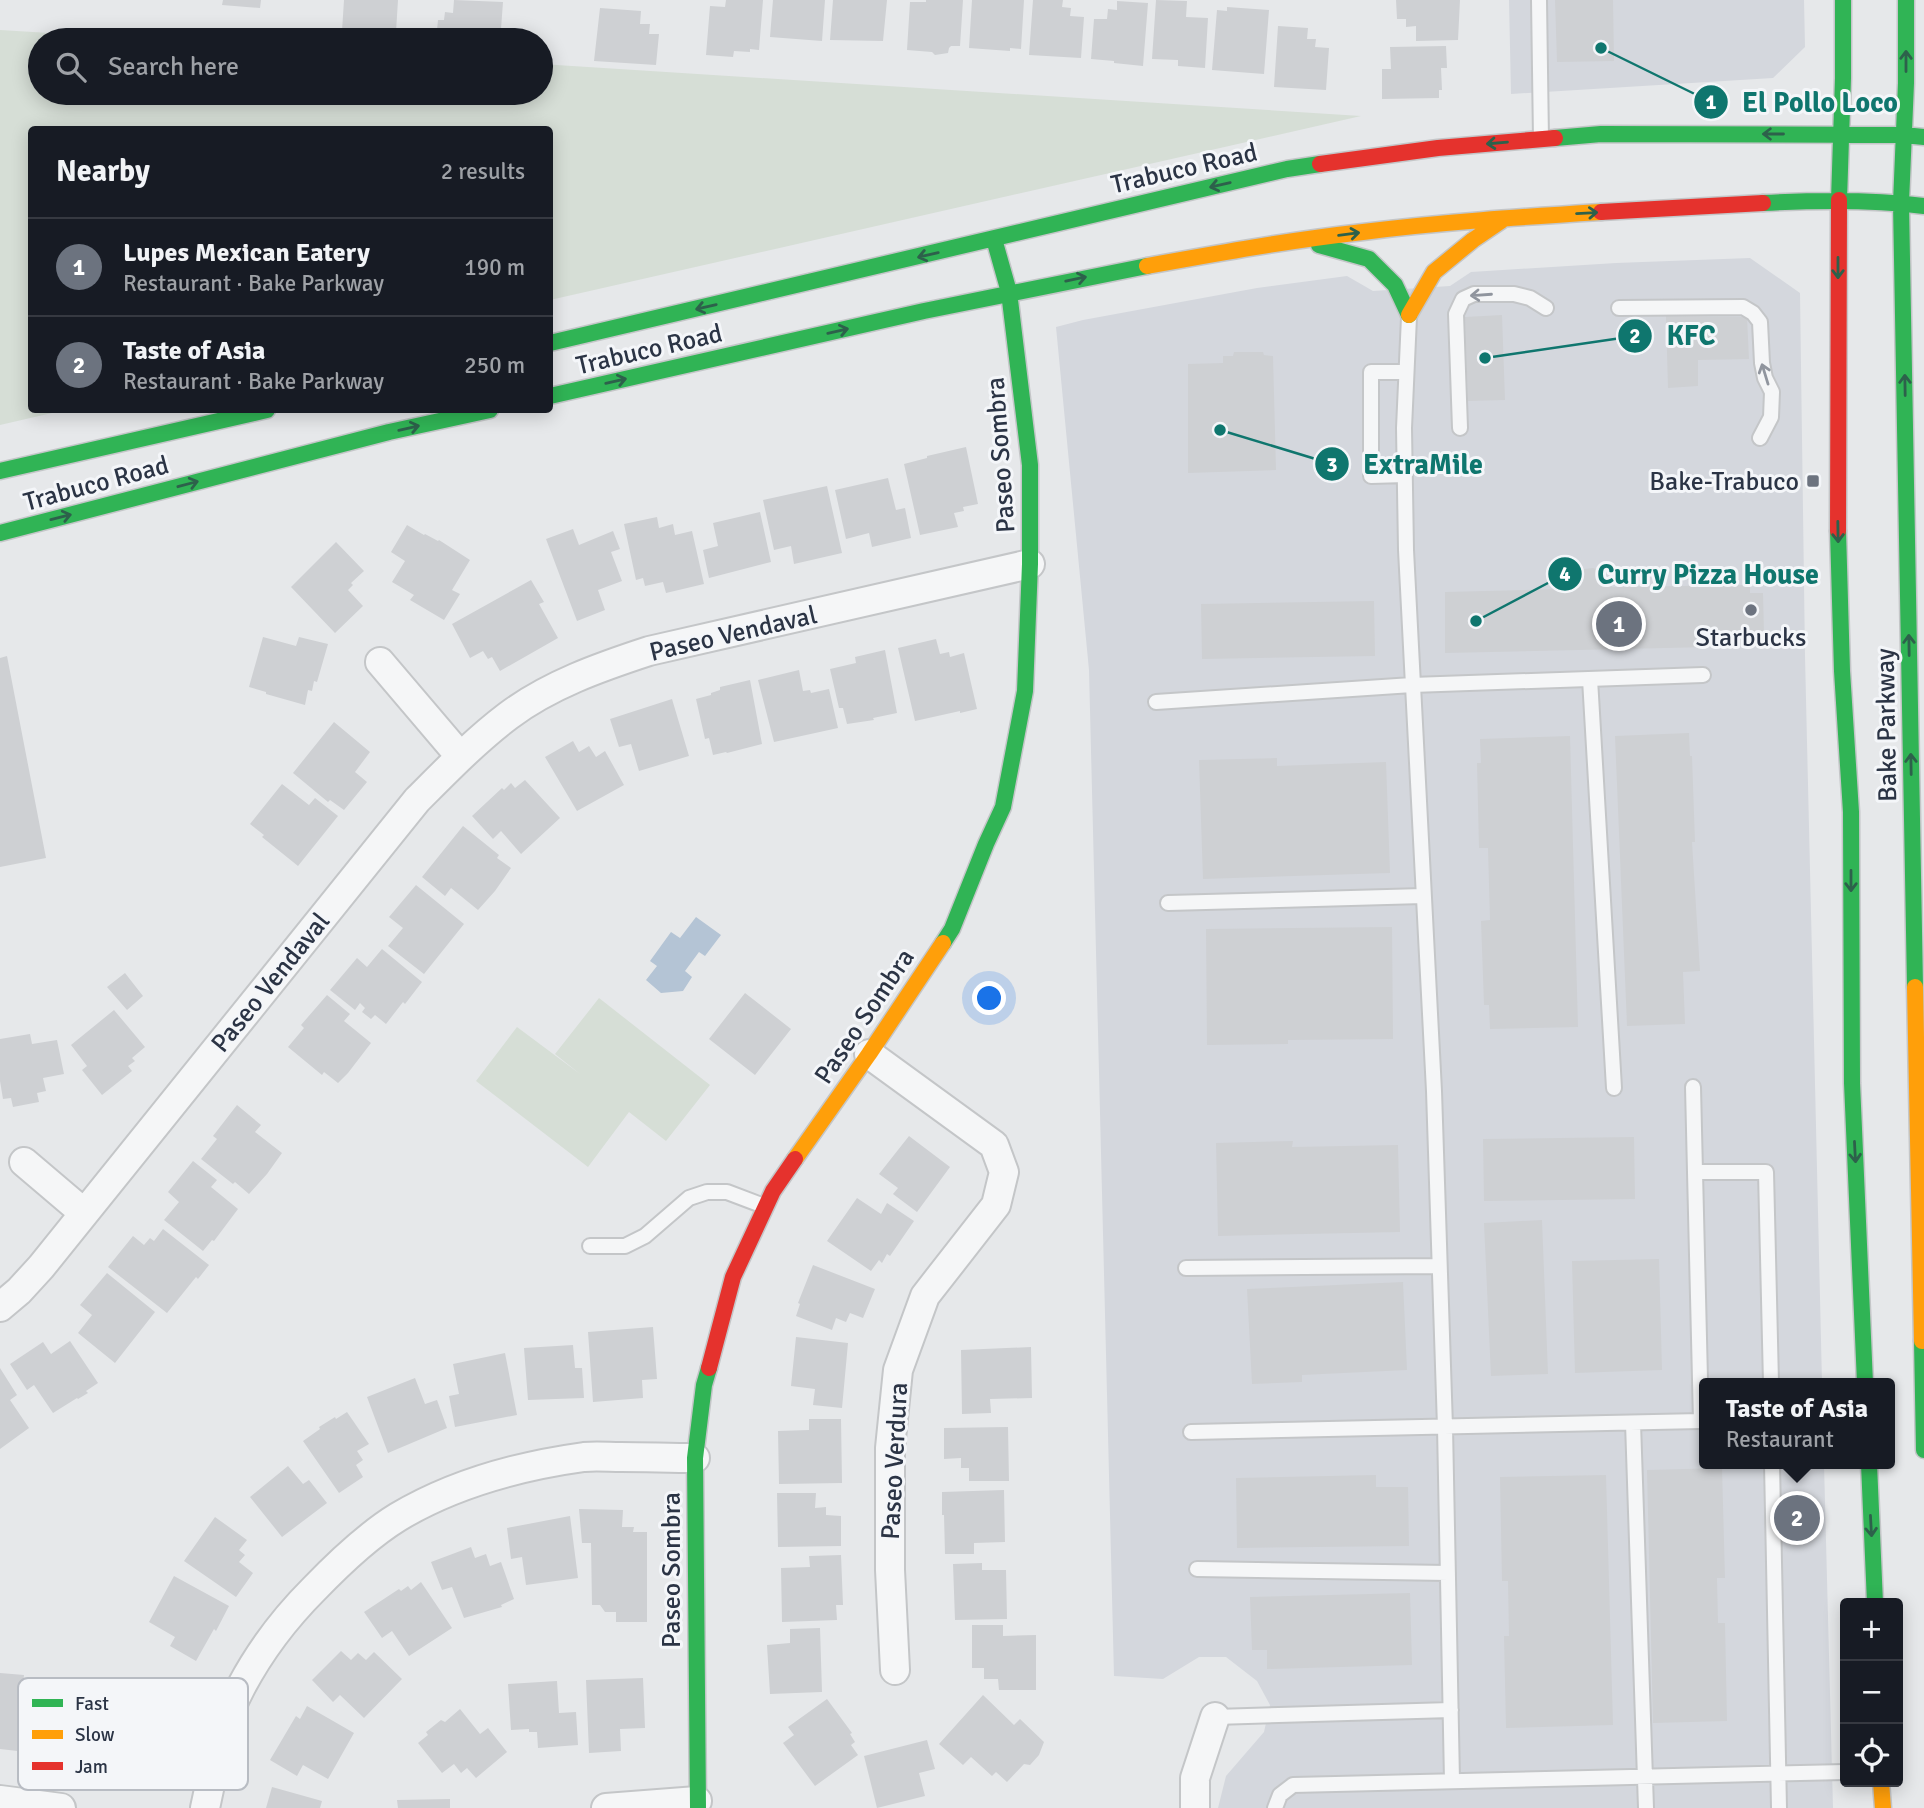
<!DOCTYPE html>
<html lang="en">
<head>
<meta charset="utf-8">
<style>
  :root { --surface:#171b24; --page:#20242c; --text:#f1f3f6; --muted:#9ea1a6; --line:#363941; --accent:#6c737f }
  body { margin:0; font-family:Signika,sans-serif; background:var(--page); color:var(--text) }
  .controls { position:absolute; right:21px; bottom:21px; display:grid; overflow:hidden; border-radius:7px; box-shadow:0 4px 18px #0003 }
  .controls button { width:63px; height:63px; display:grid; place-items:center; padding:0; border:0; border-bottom:2px solid var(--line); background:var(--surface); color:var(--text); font:35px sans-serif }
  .you { position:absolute; left:990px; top:999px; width:24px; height:24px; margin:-18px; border:5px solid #fff; border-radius:50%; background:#1a73e8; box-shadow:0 0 0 10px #1a73e833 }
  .badge { display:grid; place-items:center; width:46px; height:46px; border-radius:50%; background:var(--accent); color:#fff; font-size:23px; font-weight:700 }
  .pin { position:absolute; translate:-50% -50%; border:4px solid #fff; box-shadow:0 2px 7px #0006 }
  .popup { position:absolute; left:1699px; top:1378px; width:196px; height:91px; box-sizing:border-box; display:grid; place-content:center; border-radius:7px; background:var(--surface); filter:drop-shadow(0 2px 5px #0005); font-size:23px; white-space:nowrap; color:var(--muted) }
  .popup b { font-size:26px; color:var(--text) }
  .popup::after { content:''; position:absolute; left:50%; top:100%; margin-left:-14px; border:14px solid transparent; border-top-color:var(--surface) }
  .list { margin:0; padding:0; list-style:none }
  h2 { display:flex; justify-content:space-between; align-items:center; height:91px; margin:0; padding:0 28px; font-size:30px }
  h2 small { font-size:23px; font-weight:400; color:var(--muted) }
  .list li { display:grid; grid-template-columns:46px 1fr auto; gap:21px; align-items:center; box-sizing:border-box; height:98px; padding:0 28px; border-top:2px solid var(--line) }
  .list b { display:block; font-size:26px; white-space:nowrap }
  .list p { margin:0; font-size:23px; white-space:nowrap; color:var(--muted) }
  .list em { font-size:23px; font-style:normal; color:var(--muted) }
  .icon { flex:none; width:38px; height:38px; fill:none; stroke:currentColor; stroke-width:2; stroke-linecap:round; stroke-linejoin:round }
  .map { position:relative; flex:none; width:1924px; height:1808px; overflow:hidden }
  .search { position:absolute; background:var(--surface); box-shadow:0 4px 18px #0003; left:28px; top:28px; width:525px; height:77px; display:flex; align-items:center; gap:18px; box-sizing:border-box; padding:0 24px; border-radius:38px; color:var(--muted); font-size:26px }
  .panel { position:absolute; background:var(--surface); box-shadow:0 4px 18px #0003; left:28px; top:126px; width:525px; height:287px; border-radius:7px }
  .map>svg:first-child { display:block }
</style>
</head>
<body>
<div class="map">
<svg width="1924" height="1808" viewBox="0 0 1924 1808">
  <rect width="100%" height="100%" fill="#e6e8ea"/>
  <path fill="#d4d7dd" d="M1509,0H1804L1805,47L1773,78L1511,94Z
    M1750,258L1800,293L1805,656L1822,1383H1704V1464H1824L1833,1808H1218L1226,1776L1264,1732L1270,1705L1257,1681L1226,1657H1199L1163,1679L1114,1676L1089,670L1056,327L1083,320L1257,288L1347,276L1373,291L1450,286L1471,272L1616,263Z"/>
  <path fill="#d6ded6" d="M0,30L165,40H40V93H541V64L1361,116L550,300V130H32V410H65L0,425Z
    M599,998L710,1085L666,1141L629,1112L588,1167L476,1081L517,1027L580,1074L555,1054Z"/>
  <path fill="#b4c4d5" d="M696,917L721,935L705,956L699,952L685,971L692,977L683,991L661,993L646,980L657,966L650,961L671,932L680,938Z"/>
  <path fill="#ced0d3" d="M223,0H261L260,8L222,5Z
    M344,0H398L396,32L374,31V33L342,31Z
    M454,0L503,2L501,29L499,30L498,40H436L438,20H444L445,12L453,13Z
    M726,0H763L759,50L750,49V52L734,51L733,57L706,55L710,6L725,7Z
    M773,0H825L822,41L770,37Z
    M833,0H887L883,41L830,40Z
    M926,0H963L960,46H951L949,48L948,53L935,55L932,52L907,50L910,2H926Z
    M972,0H1024L1021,49L1010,48V51L969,48Z
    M1033,0H1063L1062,7L1071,8L1070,16L1084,17L1081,58L1029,55Z
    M1156,0L1187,1L1186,17L1208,18L1205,68L1178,66V60L1152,59Z
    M1396,0H1460L1458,40L1416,41V26L1406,27V19H1397Z
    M1555,0H1613L1614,61L1557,62Z
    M1117,1L1148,3L1143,66L1114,63V61L1091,59L1094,19H1107L1108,9L1117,10Z
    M1227,7L1269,10L1264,74L1212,70L1217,10L1227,11Z
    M600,8L641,11L640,24H650L649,34H659L656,65L594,61Z
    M1278,26L1308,28L1307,39H1316L1315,47L1329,48L1326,90L1274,87Z
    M1446,46L1447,68H1441L1442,90H1439V98L1382,99V69H1391L1390,47Z
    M1502,315L1505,400L1468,401L1465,317Z
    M1666,316L1747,317L1749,359L1698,360V386L1668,388Z
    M1234,352H1263L1264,355L1273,356L1276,470L1188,473V364L1223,363V356H1233Z
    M966,447L978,504L963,507L964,511L954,513L958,527L920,535L904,464L927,458V456Z
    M888,478L896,510L905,508L911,538L872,547L869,533L846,539L835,490Z
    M827,486L842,553L794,564L791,546L774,550L763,500Z
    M760,512L771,562L709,578L703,550L718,546L713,523Z
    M657,517L659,528L673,524L675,535L692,531L704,584L666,593L663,582L645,586L643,578L636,580L624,524Z
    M407,525L424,535L425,534L438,541L439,540L470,560L452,590L460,594L444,620L410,600L414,595L392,582L405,561L391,552Z
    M573,529L579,545L613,531L620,549L611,552L622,581L598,590L605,610L577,621L546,539Z
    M336,542L364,571L351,583L353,585L348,590L363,606L335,633L291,587Z
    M1593,568L1603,572L1612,587L1750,585V593H1763L1764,633H1751L1752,646L1445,653V592L1565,589L1567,583L1577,572L1584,569Z
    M531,580L544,602L539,604L558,638L500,671L492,657L488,659L483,651L470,658L452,624Z
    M1374,601L1375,656L1202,659L1201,604Z
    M263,637L296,646L299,637L328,644L317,682L314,681L312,691L308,690L305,705L266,694V692L249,687Z
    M936,639L940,654L949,652L950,657L964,653L977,709L960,713V711L915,721L898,648Z
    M885,650L897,713L873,718L874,720L847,724L843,708H839L830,669L856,663L855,657Z
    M7,656L46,858L0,867V658Z
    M799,670L803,691L810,690L811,693L829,689L838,728L774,742L758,680Z
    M750,680L762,744L727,753L726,752L713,755L709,738L705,739L696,699L711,695V693L720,690V687Z
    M672,699L689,756L639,771L631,744L619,747L610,719Z
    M334,722L370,752L355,772L367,782L344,810L330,800L328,802L293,773Z
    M1689,733L1690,756H1692L1695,842H1692L1700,971L1683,972L1685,1024L1627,1026L1615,736Z
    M1570,736L1578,1027L1490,1029L1489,1005H1484L1481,921L1490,920L1488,848H1479L1477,763H1481L1480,739Z
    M573,741L579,752L589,746L596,757L605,751L624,785L577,811L545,757Z
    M1277,758V766L1386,762L1390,873L1203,879L1199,760Z
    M525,780L560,818L521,854L501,831L493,839L472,816L502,788L504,790L511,783L515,788Z
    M282,784L309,805L315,798L338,816L298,866L262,837L264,835L250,824Z
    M463,826L499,855L497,858L511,868L495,891L478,910L451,888L445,896L422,877Z
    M416,885L464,924L424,974L388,946L403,928L389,917Z
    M1392,927L1393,1039L1288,1040V1044L1207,1045L1206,929Z
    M382,949L422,982L405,1004L403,1002L386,1024L375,1015L371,1019L362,1012L365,1008L360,1003L355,1010L330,990L357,958L367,967Z
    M125,973L143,996L127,1010L107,987Z
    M745,993L791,1029L755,1075L709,1039Z
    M327,995L350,1014L344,1021L371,1043L348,1073L338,1083L324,1072L322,1075L288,1047L304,1028L301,1025Z
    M114,1010L145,1047L132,1058L135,1061L128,1066L132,1071L102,1095L82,1070L87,1066L71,1045Z
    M30,1034L32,1044L57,1040L64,1074L43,1078L46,1091L37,1093L39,1102L13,1107L11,1098L3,1099L0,1081V1039Z
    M237,1105L261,1125L255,1132L282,1153L267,1174L249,1194L235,1182L233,1184L201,1159L217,1139L213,1136Z
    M909,1136L950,1167L917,1212L893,1194L898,1188L879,1174Z
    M1634,1137L1635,1199L1484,1201L1483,1139Z
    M1293,1141L1292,1147L1398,1145L1400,1232L1218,1236L1216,1143Z
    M193,1161L217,1180L211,1187L238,1209L214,1241L212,1240L203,1251L164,1220L179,1202L168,1192Z
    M857,1198L881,1214L887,1203L914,1221L890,1256L887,1254L882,1263L879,1260L871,1271L827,1241Z
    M1542,1220L1548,1374L1491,1376L1484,1223Z
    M163,1229L209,1265L198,1279L196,1277L167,1313L108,1267L133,1236L144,1245L150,1238L154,1241Z
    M1659,1259L1662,1370L1575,1373L1572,1261Z
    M813,1265L875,1289L863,1318L850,1313L846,1322L836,1318L832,1330L796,1316L800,1304L798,1303Z
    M107,1273L155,1312L115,1363L78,1333L92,1315L80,1305Z
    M1403,1282L1407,1370L1302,1375V1382L1252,1384L1247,1289Z
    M653,1327L657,1379L642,1380L643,1398L593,1402L588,1332Z
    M796,1337L848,1343L842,1408L813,1405L815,1389L791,1386Z
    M70,1341L98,1383L86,1391L88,1393L78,1399L77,1398L53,1413L34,1385L27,1390L10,1364L43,1342L51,1354Z
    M573,1345L575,1368H582L584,1398L528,1400L524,1348Z
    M1031,1347L1032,1398L990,1399L991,1413L962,1414L961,1350Z
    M505,1353L517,1415L455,1427L449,1396L459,1394L453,1364Z
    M0,1368L17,1395L10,1400L29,1428L0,1449Z
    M415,1378L425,1404L437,1400L447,1428L388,1453L367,1397Z
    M347,1412L369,1444L357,1451L363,1460L356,1465L363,1477L339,1493L303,1441L320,1429L319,1427L335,1417L336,1419Z
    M809,1419H841L842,1483L779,1484L778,1431L809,1430Z
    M1008,1427L1009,1481H969V1468H961V1458L944,1459V1428Z
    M288,1466L303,1484L309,1480L327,1503L282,1537L250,1497Z
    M1722,1468L1725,1578H1717L1718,1623H1725L1727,1721L1653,1723L1647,1470Z
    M1376,1475V1487H1408L1409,1546L1237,1548L1236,1478Z
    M1606,1475L1613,1725L1506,1728L1504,1636H1509L1508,1581H1502L1500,1477Z
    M1004,1490L1005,1542L974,1543V1554H945L944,1515H942V1492Z
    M777,1493H816L815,1508L826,1507V1515L841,1516V1546L778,1547Z
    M579,1509L623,1510L622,1527H634L633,1532H647V1622H616V1612H605L600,1605H592L591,1543H582Z
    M570,1516L578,1578L526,1585L522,1557L511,1559L507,1528Z
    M215,1517L247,1540L239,1550L245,1555L239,1562L253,1573L236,1597L184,1561Z
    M471,1547L475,1558L486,1554L490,1566L501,1562L514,1599L501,1605L502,1607L464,1618L452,1587L442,1590L431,1562Z
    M841,1555L843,1605H836L837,1620L782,1622L781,1568L810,1567L809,1556Z
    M982,1563V1570H1006L1007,1619L955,1620L953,1564Z
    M174,1576L229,1606L216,1631L214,1629L196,1661L170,1646L175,1637L149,1622Z
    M421,1582L452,1628L409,1656L392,1631L382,1638L364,1612L399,1589L401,1591L408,1586L411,1590Z
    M1410,1593L1412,1665L1267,1669V1650H1252L1250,1597Z
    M972,1625H1003V1636L1036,1635V1690H999L998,1679H984V1668H972Z
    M820,1628L822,1692L770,1694L767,1645L790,1643V1629Z
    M341,1651L351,1660L358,1653L366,1660L374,1652L402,1679L364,1718L340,1695L333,1702L312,1680Z
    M0,1673L24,1675L22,1692L31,1693L27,1721L39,1723L35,1753L0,1749Z
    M643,1678L645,1728L620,1729L621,1751L589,1753L586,1680Z
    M557,1681L559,1713L576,1712L578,1745L538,1748L537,1732H529V1729L511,1730L508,1684Z
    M54,1694L105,1700L98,1760L46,1755Z
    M983,1695L1014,1725L1020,1719L1044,1742L1039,1755L1030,1765L1024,1764L1007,1782L996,1772L992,1776L971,1757L963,1765L939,1744Z
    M827,1699L852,1733L850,1734L855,1742L851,1745L858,1755L815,1786L783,1743L794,1735L788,1727Z
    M307,1706L354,1733L328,1779L303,1765L297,1776L270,1760L296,1716L300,1719Z
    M460,1709L480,1734L488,1728L507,1752L476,1778L467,1768L461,1773L454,1764L442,1773L418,1743L428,1735L426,1732L441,1720L445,1722Z
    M120,1710L169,1715L162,1767L107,1761L111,1732L117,1733Z
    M927,1740L935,1769L919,1773L925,1796L877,1808L864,1756Z
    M272,1787L322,1801L320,1808H266Z
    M450,1799V1808H398L397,1800Z"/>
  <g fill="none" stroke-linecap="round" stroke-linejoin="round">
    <defs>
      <path id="lane" d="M1539,0L1541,139
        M1619,308L1743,307L1753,313L1760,322L1762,363L1765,378L1772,392L1771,417L1760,438
        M1409,317L1404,428L1406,550L1434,1091L1445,1427L1452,1781
        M1460,428L1456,314L1463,299L1474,294H1514L1530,298L1546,308
        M1405,475L1371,476V372H1406
        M1590,679L1614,1088
        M1156,702L1412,685L1703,675
        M1168,903L1423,896
        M1693,1087L1695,1172H1766L1771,1383
        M590,1246H625L645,1236L689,1198L707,1192H727L764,1206
        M1186,1268L1439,1266
        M1633,1423L1646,1808
        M1191,1432L1701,1421L1695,1172
        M1772,1464L1779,1808
        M1197,1569L1448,1573
        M1215,1717L1451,1710
        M1275,1808L1280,1795L1293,1785L1845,1772"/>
      <path id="street" d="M380,662L460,756
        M869,1054L994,1145L1004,1172L996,1205L925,1296L898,1370L890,1448V1570L895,1670
        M24,1162L84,1213
        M0,1307L19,1291L41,1267L417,800C446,771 475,741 508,716C549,685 600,667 649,651L1030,564
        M0,1800L61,1808
        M205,1808C214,1767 221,1724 241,1687C260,1651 285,1618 314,1589C339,1563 367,1536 398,1517C455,1483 519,1466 584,1457C596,1456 609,1457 621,1457C646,1457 670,1458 695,1458
        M606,1808L697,1801
        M1195,1808V1778L1215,1717"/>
      <path id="fast" d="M1555,138L1601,134L1904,135L1924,137
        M1839,200L1843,78V0
        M1763,203C1817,200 1870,199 1924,206
        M1901,203L1915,987
        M1901,203L1906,83V0
        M1319,245L1369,259L1395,285L1409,315
        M550,343L1287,169L1320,164
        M550,396L924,311L1147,266
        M0,471L267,410
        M1838,531L1842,671L1851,812L1852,1083L1865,1383
        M0,533L389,432L490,410
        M943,943L952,929L986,844L1003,807L1025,691L1030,564V465L1009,292L994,239
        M1922,1341L1924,1450
        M1869,1464L1875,1603
        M698,1808L695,1458L704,1385L709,1368"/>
      <path id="slow" d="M1147,266C1219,253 1291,240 1363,232C1442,222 1521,217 1601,212
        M1409,315L1434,272L1473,240L1504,219
        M1915,987L1922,1341
        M795,1159L869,1054L943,943
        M1881,1782L1883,1808"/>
      <path id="jam" d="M1320,164L1438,148L1555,138
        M1601,212L1763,203
        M1838,531L1839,200
        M709,1368L733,1277L773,1191L795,1159"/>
    </defs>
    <use href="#lane" stroke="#c4c6c8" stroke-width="18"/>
    <use href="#street" stroke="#c4c6c8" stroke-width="32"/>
    <use href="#fast" stroke="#c4c6c8" stroke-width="19"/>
    <use href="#slow" stroke="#c4c6c8" stroke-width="19"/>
    <use href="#jam" stroke="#c4c6c8" stroke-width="19"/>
    <use href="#lane" stroke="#f5f6f7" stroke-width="14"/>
    <use href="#street" stroke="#f5f6f7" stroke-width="28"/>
    <use href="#fast" stroke="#30b455" stroke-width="16"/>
    <use href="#slow" stroke="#ff9f0a" stroke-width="16"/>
    <use href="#jam" stroke="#e5322d" stroke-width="16"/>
  </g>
  <defs><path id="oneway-shaft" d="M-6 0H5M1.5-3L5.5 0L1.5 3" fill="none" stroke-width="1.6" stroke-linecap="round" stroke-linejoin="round" transform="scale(1.75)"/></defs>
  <g stroke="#2d614b">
    <use href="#oneway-shaft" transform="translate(1906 61) rotate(-90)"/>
    <use href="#oneway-shaft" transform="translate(1773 134) rotate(-180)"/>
    <use href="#oneway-shaft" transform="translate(1497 143) rotate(175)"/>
    <use href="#oneway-shaft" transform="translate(1220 185) rotate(167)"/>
    <use href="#oneway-shaft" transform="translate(1587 213) rotate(-3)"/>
    <use href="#oneway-shaft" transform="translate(1349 234) rotate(-7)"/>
    <use href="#oneway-shaft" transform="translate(928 255) rotate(167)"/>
    <use href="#oneway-shaft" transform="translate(1838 268) rotate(90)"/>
    <use href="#oneway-shaft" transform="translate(1076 279) rotate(-12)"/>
    <use href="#oneway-shaft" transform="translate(706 307) rotate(167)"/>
    <use href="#oneway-shaft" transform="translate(838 331) rotate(-13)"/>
    <use href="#oneway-shaft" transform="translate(616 381) rotate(-13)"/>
    <use href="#oneway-shaft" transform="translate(1905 385) rotate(-91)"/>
    <use href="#oneway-shaft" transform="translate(409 428) rotate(-13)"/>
    <use href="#oneway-shaft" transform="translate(188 484) rotate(-15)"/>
    <use href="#oneway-shaft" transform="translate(61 517) rotate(-14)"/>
    <use href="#oneway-shaft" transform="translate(1838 532) rotate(89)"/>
    <use href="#oneway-shaft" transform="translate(1909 645) rotate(-91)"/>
    <use href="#oneway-shaft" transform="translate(1911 764) rotate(-91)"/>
    <use href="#oneway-shaft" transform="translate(1851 881) rotate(90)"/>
    <use href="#oneway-shaft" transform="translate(1855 1152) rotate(87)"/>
    <use href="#oneway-shaft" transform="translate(1871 1526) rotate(87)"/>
  </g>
  <g stroke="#90959e">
    <use href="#oneway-shaft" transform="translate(1481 295) rotate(176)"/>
    <use href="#oneway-shaft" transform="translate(1765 374) rotate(-107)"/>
  </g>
  <g fill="#6c737f" stroke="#f4f6f9" stroke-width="2.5">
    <rect x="1806" y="474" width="14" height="14" rx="3.5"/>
    <circle cx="1751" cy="610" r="7"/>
  </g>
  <g text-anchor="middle" stroke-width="6" stroke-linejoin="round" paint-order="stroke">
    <g font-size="26" fill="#2b3445" stroke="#f4f6f9">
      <text transform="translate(1184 168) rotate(-13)" y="9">Trabuco Road</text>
      <text transform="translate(649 349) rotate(-13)" y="9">Trabuco Road</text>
      <text transform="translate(1000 455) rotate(-94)" y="9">Paseo Sombra</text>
      <text transform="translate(96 483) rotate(-15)" y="9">Trabuco Road</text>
      <text transform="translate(733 633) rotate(-13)" y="9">Paseo Vendaval</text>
      <text transform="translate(1886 725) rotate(-91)" y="9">Bake Parkway</text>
      <text transform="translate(270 982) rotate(-51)" y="9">Paseo Vendaval</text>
      <text transform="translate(864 1016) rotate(-56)" y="9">Paseo Sombra</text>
      <text transform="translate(894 1461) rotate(-87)" y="9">Paseo Verdura</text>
      <text transform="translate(671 1570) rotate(-90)" y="9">Paseo Sombra</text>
    </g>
    <g font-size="26" fill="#2b3445" stroke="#f4f6f9" text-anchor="end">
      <text x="1799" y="490">Bake-Trabuco</text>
      <text x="1751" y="646" text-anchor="middle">Starbucks</text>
    </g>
  </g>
  <rect x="18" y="1678" width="230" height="112" rx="10" fill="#f4f6f9" stroke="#b8bcc3" stroke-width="2"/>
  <rect x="32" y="1699" width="31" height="8" fill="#30b455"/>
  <rect x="32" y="1730" width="31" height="9" fill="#ff9f0a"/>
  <rect x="32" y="1762" width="31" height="8" fill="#e5322d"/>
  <g font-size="19" fill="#2b3445">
    <text x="75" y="1710">Fast</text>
    <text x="75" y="1741">Slow</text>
    <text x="75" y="1773">Jam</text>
  </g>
  <path fill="none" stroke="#0f766e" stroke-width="2.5" d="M1601 48L1711 102M1485 358L1635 336M1220 430L1332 464M1476 621L1565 574"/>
  <g fill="#0f766e" stroke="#f4f6f9" stroke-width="2.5">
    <circle cx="1601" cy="48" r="7"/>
    <circle cx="1485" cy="358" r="7"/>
    <circle cx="1220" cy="430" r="7"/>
    <circle cx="1476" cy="621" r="7"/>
    <circle cx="1711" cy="102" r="18"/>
    <circle cx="1635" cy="336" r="18"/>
    <circle cx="1332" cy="464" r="18"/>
    <circle cx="1565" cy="574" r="18"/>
  </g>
  <g font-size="21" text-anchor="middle" font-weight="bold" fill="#fff">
    <text x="1711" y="109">1</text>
    <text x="1635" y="343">2</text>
    <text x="1332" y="472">3</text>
    <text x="1565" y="581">4</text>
  </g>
  <g font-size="28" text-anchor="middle" font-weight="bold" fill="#0f766e" stroke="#f4f6f9" stroke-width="6" stroke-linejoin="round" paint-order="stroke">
    <text x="1820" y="112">El Pollo Loco</text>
    <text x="1691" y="345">KFC</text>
    <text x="1423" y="474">ExtraMile</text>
    <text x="1708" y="584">Curry Pizza House</text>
  </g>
</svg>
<div class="controls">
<button>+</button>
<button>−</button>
<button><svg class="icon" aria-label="locate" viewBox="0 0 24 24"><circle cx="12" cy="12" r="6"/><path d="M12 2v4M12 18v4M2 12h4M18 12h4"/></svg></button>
</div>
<div class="you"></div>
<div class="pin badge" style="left:1619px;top:624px">1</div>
<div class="pin badge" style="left:1797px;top:1518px">2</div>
<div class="popup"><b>Taste of Asia</b>Restaurant</div>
<div class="search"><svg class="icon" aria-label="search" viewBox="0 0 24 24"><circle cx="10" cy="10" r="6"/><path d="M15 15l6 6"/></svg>Search here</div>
<section class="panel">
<h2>Nearby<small>2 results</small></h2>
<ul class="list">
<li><span class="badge">1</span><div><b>Lupes Mexican Eatery</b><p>Restaurant · Bake Parkway</p></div><em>190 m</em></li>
<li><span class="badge">2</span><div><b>Taste of Asia</b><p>Restaurant · Bake Parkway</p></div><em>250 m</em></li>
</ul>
</section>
</div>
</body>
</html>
